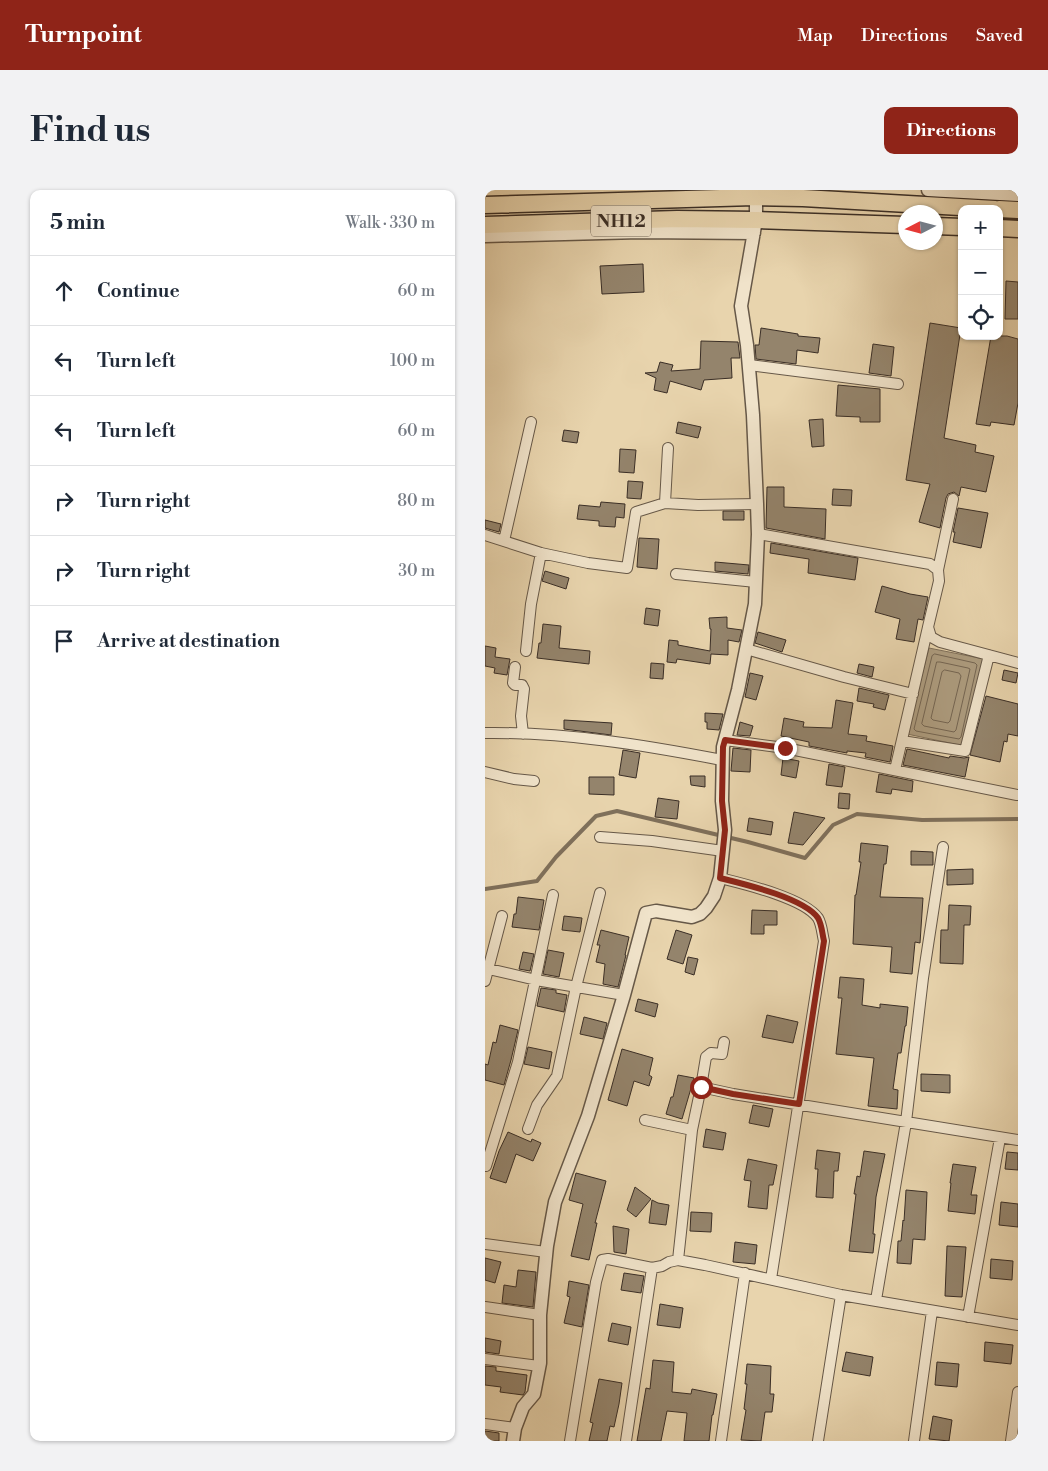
<!DOCTYPE html>
<html lang="en">
<head>
<meta charset="utf-8">
<style>
  :root { --surface:#fff; --page:#f2f2f3; --text:#1f2937; --muted:#747a83; --line:#e0e1e3; --accent:#8f2418 }
  body { margin:0; font-family:"Libre Bodoni",serif; background:var(--page); color:var(--text) }
  .controls { position:absolute; right:15px; top:15px; display:grid; overflow:hidden; border-radius:10px; box-shadow:0 1px 4px #0004 }
  .controls button { width:45px; height:45px; display:grid; place-items:center; padding:0; border:0; border-bottom:1px solid var(--line); background:var(--surface); color:var(--text); font:25px sans-serif }
  .compass { position:absolute; left:413px; top:15px; width:45px; height:45px; border-radius:50%; background:var(--surface); box-shadow:0 1px 4px #0004; rotate:264deg }
  .stop { position:absolute; width:15px; height:15px; margin:-11px; border:4px solid #8f2418; border-radius:50%; background:#fff }
  .stop.end { background:#8f2418; border-color:#fff; box-shadow:0 1px 5px #0008 }
  .list { margin:0; padding:0; list-style:none }
  h2 { display:flex; justify-content:space-between; align-items:center; height:65px; margin:0; padding:0 20px; font-size:21px }
  h2 small { font-size:16px; font-weight:400; color:var(--muted) }
  .list li { display:grid; grid-template-columns:32px 1fr auto; gap:15px; align-items:center; box-sizing:border-box; height:70px; padding:0 20px; border-top:1px solid var(--line) }
  .list b { display:block; font-size:19px; white-space:nowrap }
  .list em { font-size:16px; font-style:normal; color:var(--muted) }
  .icon { flex:none; width:28px; height:28px; fill:none; stroke:currentColor; stroke-width:2; stroke-linecap:round; stroke-linejoin:round }
  .map { position:relative; flex:none; width:533px; height:1251px; overflow:hidden; border-radius:10px }
  header { display:flex; align-items:center; gap:30px; box-sizing:border-box; height:70px; padding:0 25px; background:var(--accent); color:#fff }
  header strong { font-size:24px }
  nav { display:flex; gap:28px; margin-inline-start:auto; font-size:18px }
  .intro { display:flex; align-items:center; justify-content:space-between; box-sizing:border-box; height:120px; padding:0 30px }
  h1 { margin:0; font-size:35px }
  .button { padding:12px 22px; border-radius:10px; background:var(--accent); color:#fff; font-size:18px; font-weight:700 }
  main { display:flex; gap:30px; padding:0 30px }
  aside { flex:1; background:var(--surface); border-radius:10px; box-shadow:0 1px 4px #0004 }
  .map>svg:first-child { display:block }
</style>
</head>
<body>
<header>
<strong>Turnpoint</strong>
<nav><a>Map</a><a>Directions</a><a>Saved</a></nav>
</header>
<div class="intro"><h1>Find us</h1><a class="button">Directions</a></div>
<main>
<aside>
<h2>5 min<small>Walk · 330 m</small></h2>
<ul class="list">
<li><svg class="icon" aria-label="ahead" viewBox="0 0 24 24"><path d="M12 20V5M6 11l6-6 6 6"/></svg><div><b>Continue</b></div><em>60 m</em></li>
<li><svg class="icon" aria-label="left" viewBox="0 0 24 24"><path d="M17 20v-9H6M10 6l-5 5 5 5"/></svg><div><b>Turn left</b></div><em>100 m</em></li>
<li><svg class="icon" aria-label="left" viewBox="0 0 24 24"><path d="M17 20v-9H6M10 6l-5 5 5 5"/></svg><div><b>Turn left</b></div><em>60 m</em></li>
<li><svg class="icon" aria-label="right" viewBox="0 0 24 24"><path d="M7 20v-9h11M14 6l5 5-5 5"/></svg><div><b>Turn right</b></div><em>80 m</em></li>
<li><svg class="icon" aria-label="right" viewBox="0 0 24 24"><path d="M7 20v-9h11M14 6l5 5-5 5"/></svg><div><b>Turn right</b></div><em>30 m</em></li>
<li><svg class="icon" aria-label="arrive" viewBox="0 0 24 24"><path d="M6 21V4h12l-3 4 3 4H6"/></svg><div><b>Arrive at destination</b></div></li>
</ul>
</aside>
<div class="map">
<svg width="533" height="1251" viewBox="0 0 533 1251">
  <rect width="100%" height="100%" fill="#e8d4ad"/>
  <filter id="stains"><feTurbulence type="fractalNoise" baseFrequency=".004" numOctaves="4"/><feColorMatrix values="0 0 0 0 .2 0 0 0 0 .09 0 0 0 0 .02 0 0 0 .5 -.17"/></filter>
  <radialGradient id="worn" r=".72"><stop offset=".6" stop-color="#630" stop-opacity="0"/><stop offset="1" stop-color="#630" stop-opacity=".3"/></radialGradient>
  <path fill="#ad9c7f" stroke="#7f705b" d="M444,458L499,469L479,556L422,544Z"/>
  <g fill="none" stroke-linecap="round" stroke-linejoin="round">
    <path stroke="#746552" stroke-width="1" d="M450,464L490,473L492,475L476,547L474,549L431,541L429,539L447,466Z
      M452,472H455L483,478L485,479L471,540L469,542L439,536L437,534Z
      M460,480L474,483L476,486L465,531L463,533L448,530L446,528L457,482Z"/>
    <path stroke="#7f705b" stroke-width="4" d="M0,699L52,691L71,667L111,626L132,621L263,652L320,668L348,635L372,624L437,630L533,629"/>
  </g>
  <path fill="#94846c" stroke="#3a2e26" d="M158,74L159,102L117,104L115,76Z
    M521,91L533,92V129H520Z
    M445,133L476,138L459,248L491,255L490,262L509,266L501,302L476,297L474,306L469,302L463,304L461,308L455,338L434,332L445,294L421,290Z
    M276,138L313,144V146L335,148L333,163L312,160L311,174L271,169L270,155H274Z
    M506,146H522L533,149V213L529,235L506,232L505,236L491,234Z
    M216,151L253,152L255,168H246L247,188L219,190L216,200L185,191L182,203L169,200L171,188L160,183L172,182L175,172L188,175L186,181L215,179Z
    M388,154L409,157L406,186L384,183Z
    M353,195L395,199V232H375V227L351,226Z
    M338,229L339,256L327,257L324,230Z
    M193,232L216,237L213,248L191,243Z
    M79,240L94,242L92,253L77,251Z
    M135,259L151,260L149,283L134,282Z
    M143,291L158,292L156,309L142,308Z
    M282,297H299V317L341,319L340,349L281,338Z
    M348,299L367,300L366,316L347,315Z
    M116,312L140,314L139,328L131,327L130,337L114,336V331L92,329L94,315L115,317Z
    M473,318L503,323L496,358L468,352L470,342H468Z
    M238,321H259V330H238Z
    M0,330L16,334L14,342L0,338Z
    M154,348L174,349L172,379L152,377Z
    M286,353L373,368L370,390L323,383L324,369L285,363Z
    M230,372L264,375L263,384L230,381Z
    M60,381L84,388L81,399L57,391Z
    M397,396L425,404L443,407L438,430L433,429L429,452L411,449L415,429L390,422Z
    M161,418L175,420L173,436L159,434Z
    M242,427V438L257,440L254,452L243,450V465L226,464L225,474L192,469L191,473L182,472L184,450L193,451V455L225,461L226,439H225L224,428Z
    M58,434L76,436L74,458L105,461L104,474L52,468L54,453H56Z
    M273,442L301,450L297,462L270,453Z
    M0,456L11,458L10,467L25,469L22,485L9,483L10,478L0,476Z
    M166,473L179,474L178,489L165,488Z
    M374,474L389,477L387,487L372,483Z
    M519,480L533,483L531,493L517,490Z
    M265,483L278,486L271,510L260,507Z
    M374,498L404,505L400,520L388,517L389,514L372,511Z
    M501,506L533,514V546L523,544L522,552L519,551L515,572L485,565Z
    M351,510L368,513L363,544L382,546L381,551L408,556L405,572L380,567L381,563L362,561V563L324,556V552L296,546L299,528L319,532L318,537L347,538Z
    M220,523L238,524L234,540L222,539V532H220Z
    M79,530L127,533L126,545L79,539Z
    M255,532L268,536L265,546L252,545Z
    M248,558L266,560L265,582L246,581Z
    M422,559L464,568L465,566L479,568L484,567L480,587L418,575Z
    M138,560L155,563L151,588L134,585Z
    M298,568L314,571L311,588L296,585Z
    M344,574L360,577L357,597L341,595Z
    M394,584L428,591L427,602L407,599L406,604L391,602Z
    M205,586H220V597L206,595Z
    M104,587H129V605L104,604Z
    M354,603L365,604L364,619L353,618Z
    M173,608L194,611L192,629L170,627Z
    M309,622L340,628L318,655L303,653Z
    M264,628L288,632L286,645L262,641Z
    M376,653L403,656L401,674H399L395,707L438,708L435,753L430,752L427,784L405,782L407,757L368,754L370,705H371L376,672H374Z
    M426,661L448,662V675H426Z
    M488,679V694L462,695V680Z
    M33,707L59,710L54,740L27,737L29,724H31Z
    M464,715L486,716L485,735H479L478,774L455,773L456,740H463Z
    M267,720L292,721V735H279V744H266Z
    M79,726L97,728L95,742L77,740Z
    M116,740L144,747L140,765H141L133,797L118,794L120,774L111,772L115,755H112Z
    M191,740L207,745L198,774L182,769Z
    M63,760L79,763L74,787L58,784Z
    M38,762L49,764L45,781L34,779Z
    M203,767L213,769L209,785L200,782Z
    M355,787L379,789L377,815L395,818V814L423,817L421,836H420L416,863H413L408,899L413,900L412,919L383,916L389,868L351,864L357,808H353Z
    M56,798L71,800V803L82,805L79,822L52,816Z
    M153,809L173,814L170,827L150,821Z
    M282,825L313,832L308,853L277,847Z
    M99,827L122,833L118,849L95,844Z
    M15,835L33,840L26,870L19,895L0,890V874L3,875L8,852L11,853Z
    M43,857L67,862L64,879L39,874Z
    M137,859L168,868L164,885L167,887L164,896L149,891L142,916L123,910Z
    M436,884L465,885V903L436,901Z
    M193,885L209,888L197,929L181,924L186,907H188Z
    M268,915L288,919L284,937L264,933Z
    M221,939L241,943L238,960L218,957Z
    M23,942L46,952L47,949L56,953L48,971L31,964L21,993L5,988L14,961Z
    M332,960L355,963L353,981H349L348,1008L331,1007L333,979H330Z
    M379,961L400,964L391,1007L388,1044H390L388,1063L364,1061L371,1004H369L372,986L375,987Z
    M522,962L533,963V980L520,979Z
    M263,969L292,975L288,995H284L282,1019L263,1017L266,991L259,990Z
    M468,974L491,977L486,1005H492L490,1024L463,1021L466,993H465Z
    M91,983L121,991L110,1033H112L104,1070L86,1066L98,1014L84,1010Z
    M150,997L166,1009L151,1027L142,1020Z
    M421,1000L442,1002L440,1050L428,1049L426,1074L412,1073L413,1051H416L418,1030L419,1031Z
    M167,1010L173,1013L184,1015L181,1035L164,1033Z
    M516,1012L533,1014V1037L514,1035Z
    M206,1022L227,1023L226,1042L205,1041Z
    M128,1036L144,1039L141,1064L129,1062Z
    M250,1052L272,1055L270,1074L248,1072Z
    M462,1056L481,1057L477,1107L460,1106Z
    M0,1068L16,1072L10,1093L0,1090Z
    M506,1069L528,1071L527,1090L505,1088Z
    M33,1080L51,1082L48,1117L17,1113L19,1095L31,1097Z
    M139,1083L159,1086L156,1103L136,1100Z
    M84,1091L104,1095L97,1137L79,1133L85,1107L82,1106Z
    M175,1114L198,1118L195,1138L172,1135Z
    M127,1133L146,1137L143,1155L123,1151Z
    M0,1148L16,1151L14,1164L0,1162Z
    M500,1152L528,1155L526,1174L499,1171Z
    M361,1162L388,1167L385,1186L357,1181Z
    M168,1170L189,1172L187,1202L206,1204L207,1199L232,1204L228,1225H227L224,1251H199L202,1223L182,1221L176,1251H152L161,1198L165,1199Z
    M452,1172L474,1174L472,1197L450,1195Z
    M262,1174L286,1176L285,1204H289L287,1222H280L276,1251L256,1250L261,1220L259,1219L262,1194H260Z
    M0,1176L11,1177V1181L42,1185L40,1202L38,1205L15,1202L16,1197L0,1195Z
    M114,1189L137,1193L134,1214L129,1237L125,1236L122,1251H104L108,1233L105,1232Z
    M448,1226L467,1230L464,1251L444,1249Z
    M0,1241L14,1243V1251H0Z"/>
  <g fill="none" stroke-linecap="round" stroke-linejoin="round">
    <defs>
      <path id="minor" d="M264,175L413,194
        M183,258L180,313L213,315L272,314
        M273,344L445,374L453,380L454,391L443,437L446,447L455,452L533,473
        M0,345L56,363L103,373L142,378L151,322L180,313
        M19,351L46,232
        M453,380L468,309
        M191,384L271,392
        M261,459L359,487L428,504
        M41,461L46,414L56,363
        M30,477L28,493L30,495H37L39,499L36,526L38,544
        M0,543C80,542 159,555 237,570
        M240,550L300,558L532,605
        M417,551L480,561L504,465
        M410,580L443,437
        M0,582L29,589L49,591
        M115,647L167,651L238,661
        M235,688C259,694 319,708 333,728C337,735 337,743 339,751L286,1089
        M0,778L51,790L139,805
        M0,791L17,726
        M216,897L221,867L226,863L237,864L239,852
        M160,930L207,940L216,897L248,904L533,950
        M43,939L52,915L72,886L91,797L115,703
        M1,976L33,872L68,705
        M0,1054L61,1062
        M193,1070L207,940
        M391,1110L421,932L438,788L458,657
        M0,1117L55,1125
        M483,1127L515,948
        M0,1169L54,1176
        M0,1234L30,1238
        M85,1251L111,1092L117,1070L123,1069L167,1078L177,1076L184,1072L193,1070L220,1075L356,1105L533,1135
        M141,1251L167,1078
        M236,1251L260,1083
        M333,1251L356,1105
        M429,1251L447,1121
        M526,1251L533,1202"/>
      <path id="tertiary" d="M443,0L533,5
        M0,46L155,42L269,43
        M28,1251L30,1238L38,1217L49,1204L55,1173V1125L62,1056L70,1012L103,926L139,805L161,723L171,721L207,727L215,724L221,718L229,706L235,688L240,640L237,611L238,557L253,500L270,414L273,344L272,314L268,225L262,155L256,116L271,30V7"/>
      <path id="trunk" d="M0,15L269,7L318,8L510,19
        M514,19L533,20
        M0,35L192,29L271,30L420,35
        M450,36L477,37
        M514,38L533,39"/>
    </defs>
    <use href="#minor" stroke="#665848" stroke-width="12"/>
    <use href="#tertiary" stroke="#665848" stroke-width="15"/>
    <use href="#trunk" stroke="#3a2e26" stroke-width="19"/>
    <use href="#minor" stroke="#f0e3ca" stroke-width="10"/>
    <use href="#tertiary" stroke="#f0e3ca" stroke-width="12"/>
    <use href="#trunk" stroke="#e8d4ad" stroke-width="16"/>
  </g>
  <g fill="none" stroke-linecap="round" stroke-linejoin="round">
    <path stroke="#8f2418" stroke-width="6" d="M216,897L248,904L314,914L339,751C337,743 337,735 333,728C319,708 259,694 235,688L240,640L237,611L238,557L240,550L300,558"/>
  </g>
  <g text-anchor="middle" stroke-width="4.5" stroke-linejoin="round" paint-order="stroke">
    <rect fill="#f0e3ca" stroke="#716457" stroke-width="1" x="106" y="15.5" width="60" height="31" rx="4"/>
    <g font-size="18" font-weight="bold" fill="#3a2e26">
      <text x="136" y="37">NH12</text>
    </g>
  </g>
  <rect width="100%" height="100%" filter="url(#stains)"/>
  <rect width="100%" height="100%" fill="url(#worn)"/>
</svg>
<div class="controls">
<button>+</button>
<button>−</button>
<button><svg class="icon" aria-label="locate" viewBox="0 0 24 24"><circle cx="12" cy="12" r="6"/><path d="M12 2v4M12 18v4M2 12h4M18 12h4"/></svg></button>
</div>
<svg class="compass" viewBox="-18 -18 36 36"><path d="M0-13l5 13h-10z" fill="#e53935"/><path d="M0 13l5-13h-10z" fill="#747a83"/></svg>
<div class="stop" style="left:216px;top:897px"></div>
<div class="stop end" style="left:300px;top:558px"></div>
</div>
</main>
</body>
</html>
